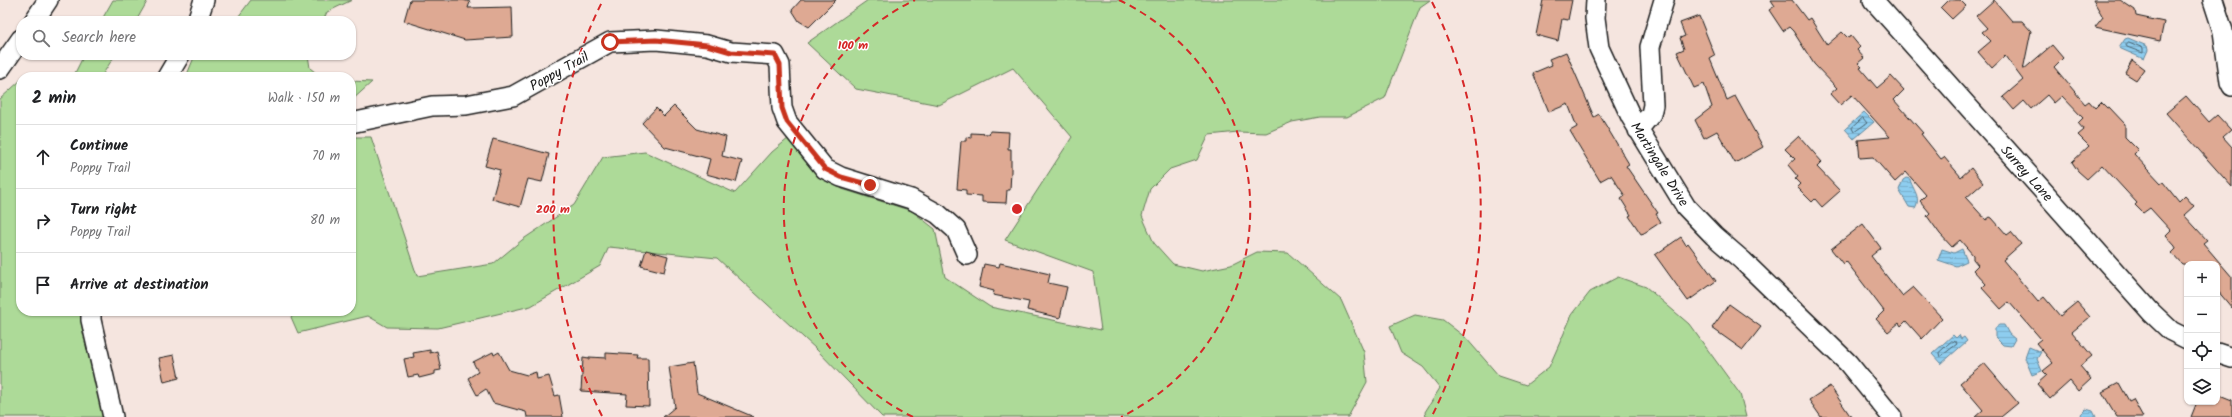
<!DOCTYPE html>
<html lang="en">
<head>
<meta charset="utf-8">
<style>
  :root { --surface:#fff; --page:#f2f2f2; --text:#202124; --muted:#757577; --line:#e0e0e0 }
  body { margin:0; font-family:Kalam,sans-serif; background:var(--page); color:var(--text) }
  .controls { position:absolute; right:12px; bottom:12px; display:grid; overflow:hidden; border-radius:8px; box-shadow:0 1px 3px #0004 }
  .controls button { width:36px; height:36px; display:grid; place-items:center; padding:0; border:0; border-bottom:1px solid var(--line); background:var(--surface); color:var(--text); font:20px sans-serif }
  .stop { position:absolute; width:12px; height:12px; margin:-9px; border:3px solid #c8321e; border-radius:50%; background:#fff }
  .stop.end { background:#c8321e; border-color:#fff; box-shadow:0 1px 4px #0008 }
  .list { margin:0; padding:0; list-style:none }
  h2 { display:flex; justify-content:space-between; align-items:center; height:52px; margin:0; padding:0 16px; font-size:17px }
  h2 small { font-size:13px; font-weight:400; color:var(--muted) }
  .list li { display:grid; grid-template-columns:26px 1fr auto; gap:12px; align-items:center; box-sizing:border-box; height:64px; padding:0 16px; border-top:1px solid var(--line) }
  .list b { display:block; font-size:15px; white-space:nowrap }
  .list p { margin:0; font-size:13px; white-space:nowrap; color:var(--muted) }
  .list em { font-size:13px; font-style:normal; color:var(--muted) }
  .icon { flex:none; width:22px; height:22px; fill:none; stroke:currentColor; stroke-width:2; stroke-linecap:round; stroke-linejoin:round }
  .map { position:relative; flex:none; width:2232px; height:417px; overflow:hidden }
  .search { position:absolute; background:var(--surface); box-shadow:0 1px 3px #0004; left:16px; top:16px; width:340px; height:44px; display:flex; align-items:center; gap:10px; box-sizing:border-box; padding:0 14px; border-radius:16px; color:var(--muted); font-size:15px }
  .panel { position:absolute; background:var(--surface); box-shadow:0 1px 3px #0004; left:16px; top:72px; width:340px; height:244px; border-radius:16px }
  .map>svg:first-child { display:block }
</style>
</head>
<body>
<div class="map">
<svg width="2232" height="417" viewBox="0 0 2232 417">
  <defs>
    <pattern id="water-rules" width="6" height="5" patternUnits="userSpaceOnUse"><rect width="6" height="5" fill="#8ecdef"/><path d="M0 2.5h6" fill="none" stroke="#7aafcc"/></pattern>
  </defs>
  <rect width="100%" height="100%" fill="#f5e5df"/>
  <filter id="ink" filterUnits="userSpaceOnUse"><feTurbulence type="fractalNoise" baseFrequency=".025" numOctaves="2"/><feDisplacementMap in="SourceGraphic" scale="8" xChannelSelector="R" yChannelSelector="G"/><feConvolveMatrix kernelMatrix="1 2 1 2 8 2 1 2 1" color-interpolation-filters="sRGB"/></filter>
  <g filter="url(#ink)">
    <path fill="#adda98" stroke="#647b5a" d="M113,0H148L136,21H101Z
      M251,0H352L327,12L323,21H235Z
      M868,0H1430L1420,7L1385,98L1347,117H1320L1292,122L1266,133L1238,132L1209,135L1197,160L1170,169L1150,189L1142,216L1154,243L1173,264L1202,271L1231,265L1257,252L1288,253L1341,300L1364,352L1367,382L1348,417H882L816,349L717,258L609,247L600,266L531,306L438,328L387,327L368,316L298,333L291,317L295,311H351V137H371L417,276L493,264L522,240L574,205L603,157L645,152L735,193L772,152L789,138L842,189L912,211L935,229L945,277L990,307L1101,330L1093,272L1005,240L1072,137L1013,68L939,105L856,89L807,43Z
      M84,55H115L101,77H73Z
      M195,55H308L310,68L321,77H186Z
      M21,80V311H85L105,417H0V99Z
      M351,81L372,82L351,101Z
      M1618,277L1646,287L1689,324L1740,394L1746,417H1426L1425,412L1440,388L1423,367L1401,353L1390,326L1415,315L1443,320L1466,338L1499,376L1526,385L1549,367L1572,315L1590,292Z"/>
    <path fill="url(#water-rules)" stroke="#60869b" d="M2128,38L2147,46L2148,50L2144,59L2119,48L2125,39Z
      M1864,112L1874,122L1854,139L1845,129Z
      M1906,178L1910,179C1912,189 1922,197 1915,208L1909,207L1899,190L1903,180Z
      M1942,249L1954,253L1962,249L1967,261L1956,266L1938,260Z
      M2004,325L2009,334L2015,339L2011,346L2003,345L1995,337V328L1999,325Z
      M1953,335L1956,338L1959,335L1961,339L1964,337L1967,341L1941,364L1932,354Z
      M2029,347L2041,352L2037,359L2042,371L2032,375L2025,358Z
      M2086,409L2093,411L2096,417H2082L2081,414Z"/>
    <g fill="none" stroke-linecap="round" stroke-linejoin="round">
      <path stroke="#4a6370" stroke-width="1" d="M2129,42L2143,48V53L2127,47L2126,45Z
        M1863,118L1867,123L1854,132L1852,128Z
        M1952,341L1956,342L1957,344L1940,357L1939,353Z"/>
    </g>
    <path fill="#dea993" stroke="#1c1c1c" d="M410,0H463L470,2L468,8L512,7L513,37L465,40L404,21Z
      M801,0H836L809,27L799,21L792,10Z
      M1543,0H1572L1568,20L1562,19L1558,41L1536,35Z
      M1771,0H1792L1807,20L1810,18L1827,45L1842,32L1848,38L1851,36L1860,47L1857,50L1864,58L1858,63L1862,67L1860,68L1877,88L1891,76L1904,90L1894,100L1923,133L1921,134L1941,159L1944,157L1961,177L1971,168L1983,183L1966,198L1986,220L1990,217L1992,218L2007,235L2011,232L2021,244L2003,260L2038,302L2044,297L2060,316L2077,302L2090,317L2072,332L2092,356L2080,366L2091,379L2078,391L2070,381L2050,399L2037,384L2047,375L2043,371L2053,363L2036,343L2041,339L2009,302L2001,309L1982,288L1986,284L1973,270L1978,265L1973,259V255L1960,240L1952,247L1940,234L1927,216L1930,213L1920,201L1926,195L1906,172L1895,182L1873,157L1860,158L1858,140L1890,137L1852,95L1840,105L1830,94L1837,88L1814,64L1793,31L1789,27L1783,31L1769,10L1775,6Z
      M1949,0H1960L1966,6L1952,19L1941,8Z
      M1994,0L2012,21H2022L2031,31L2023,70L2052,45L2063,58L2054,67L2085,104L2089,101L2095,108L2101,102L2107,108L2109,107L2125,124V137L2138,150L2134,154L2161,183L2163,182L2179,202L2185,196L2194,206L2184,215L2207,240L2203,243L2232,277V308L2217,290V264H2182L2172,253L2176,249L2175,246L2166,236L2171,231L2150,208L2143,213L2135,205L2137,203L2102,165L2087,179L2078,171L2072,162L2089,146L2078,135L2084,130L2078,123L2083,118L2062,96L2054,103L2047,95L2031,109L2024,101L2014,110L2003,97L2023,80L2005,56L1992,68L1978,52L1991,41L1982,32L1987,28L1976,16Z
      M2093,0H2120L2135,10L2136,16L2164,22L2160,41L2095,27L2103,17Z
      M1699,16L1715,56L1710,59L1727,100L1735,96L1763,147L1735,163L1717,131L1704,138L1695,120L1712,107L1704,84L1694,88L1677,52L1684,49L1680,38L1685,36L1680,23Z
      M1566,52L1594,117L1599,114L1629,164L1626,166L1658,213L1656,214L1661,222L1644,233L1641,234L1629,216L1631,215L1621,199L1625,196L1611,175L1600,181L1570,131L1577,127L1568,104L1549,112L1533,73L1552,65L1549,59Z
      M2132,60L2144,69L2136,80L2125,73Z
      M2186,96L2209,122L2217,115L2231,130L2223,137L2232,147V187L2166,113Z
      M674,106L697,129L726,137L722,156L742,161L736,182L706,174L710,159L665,147L642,123L656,108L664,116Z
      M990,131L1009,132L1008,149H1011V171L1010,190H1007L1006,203L982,202V196L966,195V190L957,189L961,141H966V137L971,138V133L989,134Z
      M1799,136L1822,162L1817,167L1840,191L1822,207L1815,199L1812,202L1797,187L1800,184L1795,179L1798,177L1788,165L1795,159L1785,149Z
      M493,139L549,154L542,182L528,179L520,207L492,199L500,170L485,166Z
      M1863,224L1881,248L1871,256L1902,296L1913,287L1942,318L1922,339L1906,321L1901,326L1899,323L1888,332L1876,319L1884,311L1846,261L1843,264L1831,249Z
      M1681,237L1686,245L1688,243L1716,281L1688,301L1655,255Z
      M646,250L668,256L664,272L641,266Z
      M1000,263L1050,274L1048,283L1067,287L1060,318L1027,310L1029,302L993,295L994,291L979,287L984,264L999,267Z
      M1729,304L1761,327L1743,350L1712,328Z
      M430,350V353L437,351L441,370L435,371V374L419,378L418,375L408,377L404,359L414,357L413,353Z
      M493,352L494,355L499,352L509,370L527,375L536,372L537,379L549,376L555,396L559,395L563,417H527L526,412L493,403L486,389L477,395L468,378L478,372L473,362Z
      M606,353L638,355L637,358H648L649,406L626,405L627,394L581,391L583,358L589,359V357L606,358Z
      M174,355L179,378L164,382L159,358Z
      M693,363L697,393L754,417H663L675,407L669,367Z
      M1984,363L2018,403L2001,417H1975L1983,410L1960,383Z
      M2119,383L2129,401L2133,399L2143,417H2117L2102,392Z
      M1830,386L1851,417H1821L1809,400Z
      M2217,394L2232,400V417H2191L2197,402H2217Z"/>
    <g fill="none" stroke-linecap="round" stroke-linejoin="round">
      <defs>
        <path id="minor" d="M1596,0L1595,18L1599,48L1631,117L1686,207L1714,236L1743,261L1848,363L1892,417
          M1873,0L2151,312L2171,331L2187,339
          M2213,0L2223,31L2230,82L2232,86
          M34,21L48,0
          M197,21L204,0
          M0,69L21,39
          M167,77L180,55
          M351,123L432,106L466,105L513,96L610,42L656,40L707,45L731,52L775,55L780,65L782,108L787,122L825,169L841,177L911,199L938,214L956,230L967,255
          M1638,130L1651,114L1653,105L1650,47L1664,0
          M91,311V320L113,417
          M2217,353L2232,358"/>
      </defs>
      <use href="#minor" stroke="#1c1c1c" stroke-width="22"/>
      <use href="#minor" stroke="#fff" stroke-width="19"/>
    </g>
  </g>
  <g fill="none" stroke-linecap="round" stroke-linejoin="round" filter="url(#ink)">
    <path stroke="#c8321e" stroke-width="5" d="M610,42L656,40L707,45L731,52L775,55L780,65L782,108L787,122L825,169L841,177L870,185"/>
  </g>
  <g fill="none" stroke="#d62828" stroke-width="2" stroke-dasharray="7 5">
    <path d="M913 417A232 232 0 0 1 915 0M1119 0A232 232 0 0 1 1121 417"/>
    <path d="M602 416A464 464 0 0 1 602 2M1432 2A464 464 0 0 1 1432 416"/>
  </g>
  <g text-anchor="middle" stroke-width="3" stroke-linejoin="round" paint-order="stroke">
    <g font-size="14" fill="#1c1c1c" stroke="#fff">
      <text transform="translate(559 71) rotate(-29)" y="5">Poppy Trail</text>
      <text transform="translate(1660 164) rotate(58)" y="5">Martingale Drive</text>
      <text transform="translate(2027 173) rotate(48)" y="5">Surrey Lane</text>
    </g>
  </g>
  <circle cx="1017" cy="209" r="6" fill="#d62828" stroke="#fff" stroke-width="2"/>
  <g font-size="12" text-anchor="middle" font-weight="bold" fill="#d62828" stroke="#fff" stroke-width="3" stroke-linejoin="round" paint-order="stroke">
    <text x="853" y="49">100 m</text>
    <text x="553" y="213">200 m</text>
  </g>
</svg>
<div class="controls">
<button>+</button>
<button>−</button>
<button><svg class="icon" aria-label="locate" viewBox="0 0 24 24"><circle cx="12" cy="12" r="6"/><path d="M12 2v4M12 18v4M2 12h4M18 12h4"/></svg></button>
<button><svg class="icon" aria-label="layers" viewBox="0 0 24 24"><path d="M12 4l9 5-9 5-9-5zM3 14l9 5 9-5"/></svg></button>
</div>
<div class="stop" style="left:610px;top:42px"></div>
<div class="stop end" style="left:870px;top:185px"></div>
<div class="search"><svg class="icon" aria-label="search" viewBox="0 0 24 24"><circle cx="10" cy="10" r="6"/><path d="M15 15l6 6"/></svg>Search here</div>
<section class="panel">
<h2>2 min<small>Walk · 150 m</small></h2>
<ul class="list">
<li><svg class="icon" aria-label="ahead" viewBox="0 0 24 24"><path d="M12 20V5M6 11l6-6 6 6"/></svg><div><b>Continue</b><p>Poppy Trail</p></div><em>70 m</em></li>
<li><svg class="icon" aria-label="right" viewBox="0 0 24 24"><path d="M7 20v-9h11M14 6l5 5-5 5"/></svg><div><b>Turn right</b><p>Poppy Trail</p></div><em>80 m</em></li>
<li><svg class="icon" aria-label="arrive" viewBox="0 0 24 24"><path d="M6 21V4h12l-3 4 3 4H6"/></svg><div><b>Arrive at destination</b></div></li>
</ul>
</section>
</div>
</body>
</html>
